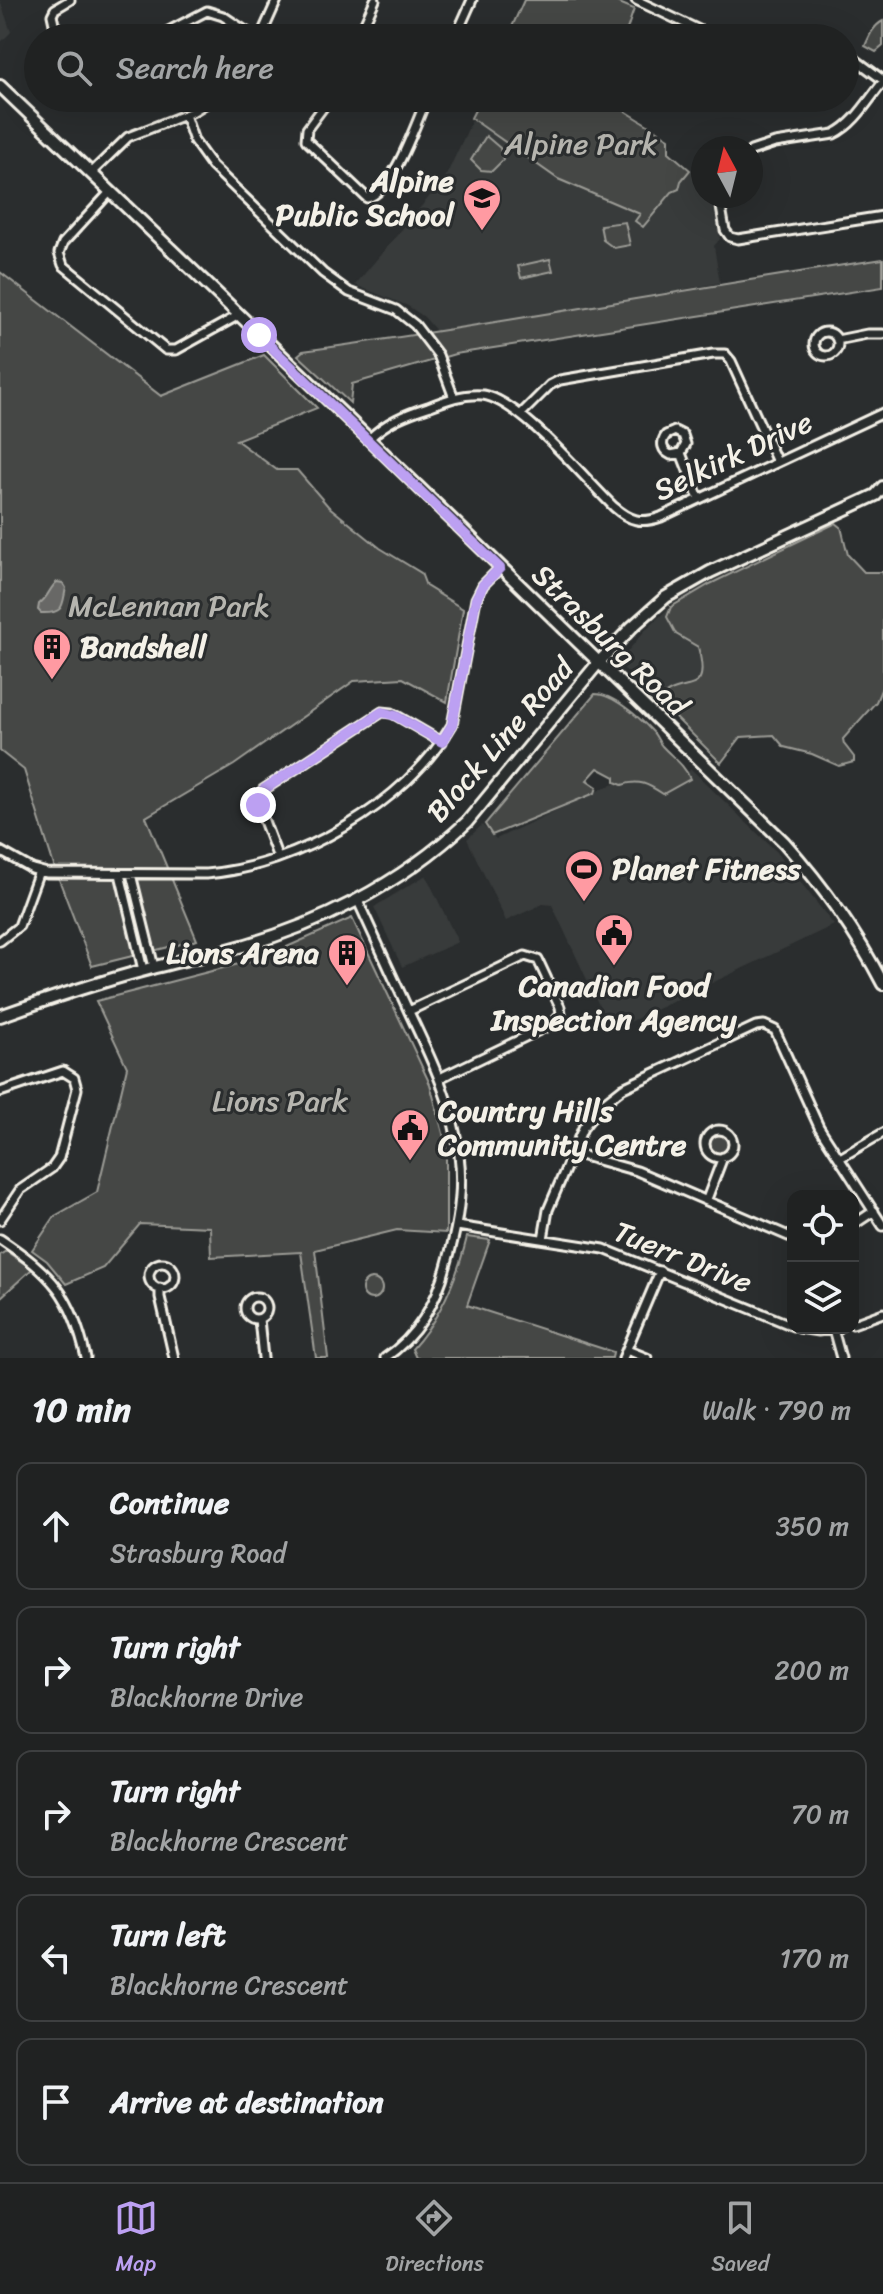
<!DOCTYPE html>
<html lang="en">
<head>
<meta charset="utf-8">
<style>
  :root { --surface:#202222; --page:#282a2a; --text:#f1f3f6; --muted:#a2a4a5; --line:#3d3f40; --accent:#bca0f2 }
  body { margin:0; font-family:Sriracha,sans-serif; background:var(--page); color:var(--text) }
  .controls { position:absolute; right:24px; bottom:24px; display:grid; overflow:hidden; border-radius:16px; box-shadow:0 8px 32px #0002 }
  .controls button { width:72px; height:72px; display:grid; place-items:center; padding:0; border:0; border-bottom:2px solid var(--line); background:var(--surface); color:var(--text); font:40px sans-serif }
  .compass { position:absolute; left:691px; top:136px; width:72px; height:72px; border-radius:50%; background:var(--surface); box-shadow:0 8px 32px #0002; rotate:353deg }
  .stop { position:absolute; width:24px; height:24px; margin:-18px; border:6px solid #bca0f2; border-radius:50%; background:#fff }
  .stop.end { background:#bca0f2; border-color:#fff; box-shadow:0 2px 8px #0008 }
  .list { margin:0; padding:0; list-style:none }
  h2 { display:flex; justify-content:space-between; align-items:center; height:104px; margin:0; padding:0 32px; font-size:34px }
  h2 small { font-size:26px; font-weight:400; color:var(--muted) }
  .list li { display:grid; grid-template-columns:52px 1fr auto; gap:24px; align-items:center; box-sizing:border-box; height:128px; margin:0 16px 16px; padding:0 16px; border:2px solid var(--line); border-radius:16px }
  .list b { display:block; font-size:30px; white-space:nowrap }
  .list p { margin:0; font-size:26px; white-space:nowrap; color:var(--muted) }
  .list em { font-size:26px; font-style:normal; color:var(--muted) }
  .icon { flex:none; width:44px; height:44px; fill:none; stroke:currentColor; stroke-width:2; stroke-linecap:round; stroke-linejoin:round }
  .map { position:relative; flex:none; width:883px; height:1358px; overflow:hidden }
  .search { position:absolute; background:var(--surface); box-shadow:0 8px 32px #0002; left:24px; right:24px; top:24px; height:88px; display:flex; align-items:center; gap:20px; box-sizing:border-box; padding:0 28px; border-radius:44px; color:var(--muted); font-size:30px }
  .sheet { height:824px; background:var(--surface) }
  nav { display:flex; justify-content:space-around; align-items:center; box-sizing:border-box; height:112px; border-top:2px solid var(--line); background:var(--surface); font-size:22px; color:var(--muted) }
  nav a { display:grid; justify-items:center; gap:4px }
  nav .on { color:var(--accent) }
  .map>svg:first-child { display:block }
</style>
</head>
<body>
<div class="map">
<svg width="883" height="1358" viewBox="0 0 883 1358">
  <rect width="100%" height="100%" fill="#2a2d2e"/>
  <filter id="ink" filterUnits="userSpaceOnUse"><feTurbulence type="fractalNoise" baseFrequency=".0125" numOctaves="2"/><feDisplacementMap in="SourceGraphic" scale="16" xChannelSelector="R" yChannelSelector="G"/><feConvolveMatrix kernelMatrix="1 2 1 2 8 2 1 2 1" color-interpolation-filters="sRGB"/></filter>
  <g filter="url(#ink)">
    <path fill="#373a3a" d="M0,0L11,32L0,43Z
      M473,118L558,179L649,217L690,170L703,176V196H711L720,239L714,246L720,283L438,333L424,317L408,306L355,285L445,178Z
      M673,604L720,656L669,713L618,663L646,629Z
      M691,769L777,852L834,925L611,1031L552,905L543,904L506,921L467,839L482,825L496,839L608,786L643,774L665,792Z
      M426,875L458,942L402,967L374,907Z"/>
    <path fill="#444645" stroke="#9c9c96" stroke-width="2" d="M524,0H612L634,9L624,38H507Z
      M883,21V46L876,52L865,46C869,37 873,26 883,21Z
      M481,98H604L669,138V152L690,170L681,181L679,189L672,192L643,227L635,221L640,214L558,179L471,118Z
      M486,136L500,148L503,160L492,171L481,170L471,160Z
      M625,222L630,245L614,248L603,240L600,225Z
      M550,259L553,271L521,278L518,266Z
      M883,259V287L455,354L352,384L350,403L298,355L303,351C497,325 690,288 883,259Z
      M0,272L161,396L264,355L317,408L236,440L277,470H297L328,506L380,548L421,573L426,586L463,609L447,702L403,678L354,681L234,765L146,817L197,940L92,966L55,869L24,770L0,751Z
      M836,523L841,527L848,555L864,572H883V685L876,702L843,739L844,744L854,757V762L839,766L812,754L784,747L774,735L741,737L721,763L659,701C679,674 713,703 698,647L676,634L667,617L671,607L710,584Z
      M595,694C613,694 639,717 652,731C656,735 658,741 662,746C672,757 685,765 690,779L663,794C648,784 639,779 622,785L615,782V777L598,768L587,780L597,787L595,793L492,835L485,824Z
      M352,918L430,1084L446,1145V1233L397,1230L315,1250L328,1358H316L301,1252L211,1257L210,1227L140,1224L103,1268L66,1284L47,1261L32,1250L55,1216L97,1192L127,1067L96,1001L262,958Z
      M710 1144a9 9 0 1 1 18 0a9 9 0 1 1-18 0Z
      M467,1237L490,1240L467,1305L613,1352L612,1358H416L412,1349C441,1317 457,1279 467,1237Z
      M6,1251L32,1269L0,1298V1255Z
      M362 1289a10 10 0 1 1 20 0a10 10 0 1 1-20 0Z"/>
    <path fill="#676866" stroke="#9f9f9a" stroke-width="2" d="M57,582L63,583L66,588C62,605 65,614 41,613L38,610L39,604C49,597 49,588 57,582Z"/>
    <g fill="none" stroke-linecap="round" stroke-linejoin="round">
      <defs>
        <path id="street" d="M636,0L716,38
          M68,38L54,24L52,15L55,9L70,0
          M155,38L207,11L223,16L256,38
          M260,38L277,0
          M358,38L375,0
          M455,38L472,0
          M845,52L883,80
          M330,98L307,129L306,140L367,198C394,191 416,122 427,98
          M185,115L194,141L212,166L323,273L349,292L396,310L415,325L438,355L454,398
          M751,151L775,143L834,134C856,123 868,100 883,82
          M91,173L128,137L192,112L215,98
          M110,192L63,243L59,253L63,265L166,350H176L239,315
          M719,196L725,230L730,237L738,239L883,216
          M814 344a12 12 0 1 1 24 0a12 12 0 1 1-24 0Z
          M837,340L867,334H883
          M521,414L550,385L560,380L713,354H725L731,361L777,462
          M369,439C386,422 406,414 428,407C446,400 464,393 483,395C521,401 585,479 614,507C630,521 641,524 661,517L883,413
          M681,453L671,455C662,451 660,443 666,435L675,431L683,435L686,444L681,453L699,499
          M0,851L32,869L47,873L206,874C296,867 406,804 452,725L476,599L483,585L500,568
          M278,858L258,805V797L263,790L382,712L392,713L442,742
          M120,874L143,970
          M131,874L154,967
          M358,901C375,938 392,975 409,1012C431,1058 453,1103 459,1155C464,1191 457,1229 447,1263C437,1302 419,1335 385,1358
          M0,941L19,926L39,871
          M409,1011L525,956L538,960L560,1007L561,1014L554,1023L440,1078
          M0,1092L63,1071L74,1078L77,1089L59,1158L52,1168L20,1190L0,1220
          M705 1144a14 14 0 1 1 28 0a14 14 0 1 1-28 0Z
          M573,1153L637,1171L793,1238
          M840,1158L883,1133
          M707,1199L723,1157
          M853,1225L874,1211
          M457,1226L604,1249L793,1326
          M0,1239C52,1274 72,1295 86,1358
          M543,1239L548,1210L583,1128L600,1106L623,1088L756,1026L764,1025L775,1030L819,1127L883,1226
          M149 1276a13 13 0 1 1 26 0a13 13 0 1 1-26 0Z
          M160,1288V1297L174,1358
          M245 1308a11 11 0 1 1 22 0a11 11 0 1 1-22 0Z
          M259,1319L263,1358
          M853,1324L883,1313
          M799,1328L818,1331L839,1328
          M833,1329L841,1358
          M627,1350L647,1358
          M623,1358L660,1271"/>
        <path id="secondary" d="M0,86L369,439L784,842C823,886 856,932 883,984
          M0,1016C48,999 96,983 145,970C172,962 200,957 228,950C316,927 400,885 467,822L599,662L632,627L666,597L710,572L876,495L883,487"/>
      </defs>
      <use href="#street" stroke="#f4f1e8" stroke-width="13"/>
      <use href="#secondary" stroke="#f4f1e8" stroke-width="16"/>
      <use href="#street" stroke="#2a2d2e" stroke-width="7"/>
      <use href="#secondary" stroke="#2a2d2e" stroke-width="10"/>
    </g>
  </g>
  <g fill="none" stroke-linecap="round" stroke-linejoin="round" filter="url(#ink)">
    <path stroke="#bca0f2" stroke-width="10" d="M258,805V797L263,790L382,712L396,716L442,742L452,725L476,599L483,585L500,568L259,335"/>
  </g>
  <defs>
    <symbol id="school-pin" viewBox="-11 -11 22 30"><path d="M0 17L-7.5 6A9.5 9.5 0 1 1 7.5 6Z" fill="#ff9aa2" stroke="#2a2d2e"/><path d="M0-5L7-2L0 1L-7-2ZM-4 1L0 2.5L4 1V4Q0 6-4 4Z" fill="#111"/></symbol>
    <symbol id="building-pin" viewBox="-11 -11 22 30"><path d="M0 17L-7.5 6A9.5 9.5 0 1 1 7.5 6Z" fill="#ff9aa2" stroke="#2a2d2e"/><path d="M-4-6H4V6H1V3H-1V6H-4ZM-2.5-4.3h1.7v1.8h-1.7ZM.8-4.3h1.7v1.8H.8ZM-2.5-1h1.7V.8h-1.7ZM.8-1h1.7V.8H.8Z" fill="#111"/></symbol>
    <symbol id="stadium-pin" viewBox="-11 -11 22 30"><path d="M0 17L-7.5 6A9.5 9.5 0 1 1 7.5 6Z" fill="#ff9aa2" stroke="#2a2d2e"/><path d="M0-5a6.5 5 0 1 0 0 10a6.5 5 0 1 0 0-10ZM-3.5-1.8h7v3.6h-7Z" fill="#111"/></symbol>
    <symbol id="civic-pin" viewBox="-11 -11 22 30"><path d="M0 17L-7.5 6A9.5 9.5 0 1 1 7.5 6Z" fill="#ff9aa2" stroke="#2a2d2e"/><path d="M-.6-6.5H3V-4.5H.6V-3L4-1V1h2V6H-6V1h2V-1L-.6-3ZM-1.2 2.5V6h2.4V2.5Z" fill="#111"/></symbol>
  </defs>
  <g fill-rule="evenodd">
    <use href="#school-pin" x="460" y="176" width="44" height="60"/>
    <use href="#building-pin" x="30" y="625" width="44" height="60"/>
    <use href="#stadium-pin" x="562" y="847" width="44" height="60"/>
    <use href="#civic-pin" x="592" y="911" width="44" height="60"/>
    <use href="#building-pin" x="325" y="931" width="44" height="60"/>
    <use href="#civic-pin" x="388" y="1106" width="44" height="60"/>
  </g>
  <g text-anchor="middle" stroke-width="6" stroke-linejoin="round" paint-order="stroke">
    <g font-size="30" fill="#b6b5af" stroke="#2a2d2e">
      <text x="581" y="154">Alpine Park</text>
      <text x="169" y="616">McLennan Park</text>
      <text x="280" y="1111">Lions Park</text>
    </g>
    <g font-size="30" font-weight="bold" fill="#f4f1e8" stroke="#2a2d2e" text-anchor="start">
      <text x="454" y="191" text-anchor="end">Alpine<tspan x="454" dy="34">Public School</tspan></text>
      <text x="80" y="657">Bandshell</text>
      <text x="612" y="879">Planet Fitness</text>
      <text x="319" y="963" text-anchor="end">Lions Arena</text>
      <text x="614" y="996" text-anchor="middle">Canadian Food<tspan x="614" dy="34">Inspection Agency</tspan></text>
      <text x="438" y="1121">Country Hills<tspan x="438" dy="34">Community Centre</tspan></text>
    </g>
    <g font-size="30" fill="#f4f1e8" stroke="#2a2d2e">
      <text transform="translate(733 456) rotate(-25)" y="10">Selkirk Drive</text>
      <text transform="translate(610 640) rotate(44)" y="10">Strasburg Road</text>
      <text transform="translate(500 740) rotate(-49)" y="10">Block Line Road</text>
      <text transform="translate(683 1257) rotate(22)" y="10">Tuerr Drive</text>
    </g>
  </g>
</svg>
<div class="controls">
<button><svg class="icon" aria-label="locate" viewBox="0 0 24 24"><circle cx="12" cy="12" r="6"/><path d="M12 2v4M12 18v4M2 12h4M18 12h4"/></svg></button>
<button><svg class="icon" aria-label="layers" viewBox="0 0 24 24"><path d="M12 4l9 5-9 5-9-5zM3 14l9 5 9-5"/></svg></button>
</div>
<svg class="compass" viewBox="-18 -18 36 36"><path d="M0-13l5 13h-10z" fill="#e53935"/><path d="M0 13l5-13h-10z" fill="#a2a4a5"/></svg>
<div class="stop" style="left:259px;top:335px"></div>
<div class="stop end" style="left:258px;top:805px"></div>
<div class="search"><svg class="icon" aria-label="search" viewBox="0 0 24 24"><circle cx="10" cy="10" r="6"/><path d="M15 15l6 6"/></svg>Search here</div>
</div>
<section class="sheet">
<h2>10 min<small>Walk · 790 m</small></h2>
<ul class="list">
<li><svg class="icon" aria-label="ahead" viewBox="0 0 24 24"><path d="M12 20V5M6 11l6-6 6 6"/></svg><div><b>Continue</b><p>Strasburg Road</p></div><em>350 m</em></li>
<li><svg class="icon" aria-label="right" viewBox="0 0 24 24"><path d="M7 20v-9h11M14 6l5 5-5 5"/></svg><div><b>Turn right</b><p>Blackhorne Drive</p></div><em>200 m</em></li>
<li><svg class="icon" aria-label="right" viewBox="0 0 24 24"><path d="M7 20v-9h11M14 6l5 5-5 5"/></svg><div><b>Turn right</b><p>Blackhorne Crescent</p></div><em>70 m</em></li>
<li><svg class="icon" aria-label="left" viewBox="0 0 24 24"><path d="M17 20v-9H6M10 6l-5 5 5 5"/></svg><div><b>Turn left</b><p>Blackhorne Crescent</p></div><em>170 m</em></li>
<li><svg class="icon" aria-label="arrive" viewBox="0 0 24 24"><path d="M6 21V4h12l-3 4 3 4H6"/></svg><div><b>Arrive at destination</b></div></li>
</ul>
</section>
<nav>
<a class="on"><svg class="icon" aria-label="map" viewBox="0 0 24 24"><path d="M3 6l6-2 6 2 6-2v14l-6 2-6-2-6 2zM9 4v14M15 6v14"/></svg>Map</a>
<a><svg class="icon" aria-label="directions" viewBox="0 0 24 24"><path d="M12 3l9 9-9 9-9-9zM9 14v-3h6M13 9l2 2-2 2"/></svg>Directions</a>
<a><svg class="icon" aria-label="saved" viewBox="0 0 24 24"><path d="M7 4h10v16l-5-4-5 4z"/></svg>Saved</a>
</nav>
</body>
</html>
